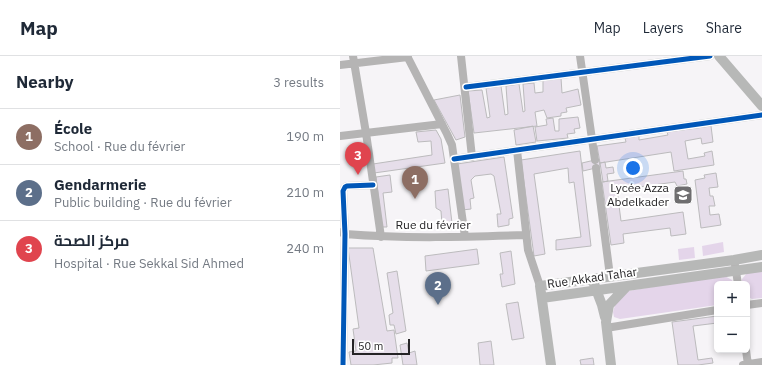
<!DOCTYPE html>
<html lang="en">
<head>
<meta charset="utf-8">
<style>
  :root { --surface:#fff; --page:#f2f2f3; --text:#1f2937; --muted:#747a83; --line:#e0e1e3; --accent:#d93025 }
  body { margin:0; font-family:"IBM Plex Sans",Cairo,sans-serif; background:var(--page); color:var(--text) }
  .controls { position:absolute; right:12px; bottom:12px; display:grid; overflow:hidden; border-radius:6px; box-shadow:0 2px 6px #0003 }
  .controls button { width:36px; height:36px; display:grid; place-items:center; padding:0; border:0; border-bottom:1px solid var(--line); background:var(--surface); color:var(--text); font:20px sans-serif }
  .scale { position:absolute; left:12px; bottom:10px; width:58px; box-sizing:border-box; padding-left:4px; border:2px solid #252426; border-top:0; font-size:11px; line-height:14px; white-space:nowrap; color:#252426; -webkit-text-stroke:3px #fff; paint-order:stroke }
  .you { position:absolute; left:293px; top:112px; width:14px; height:14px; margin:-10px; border:3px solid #fff; border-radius:50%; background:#1a73e8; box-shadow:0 0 0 6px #1a73e833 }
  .badge { display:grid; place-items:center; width:26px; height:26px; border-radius:50%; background:var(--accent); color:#fff; font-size:13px; font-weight:700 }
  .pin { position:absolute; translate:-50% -33px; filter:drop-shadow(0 1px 2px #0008) }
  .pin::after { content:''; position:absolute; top:21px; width:14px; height:12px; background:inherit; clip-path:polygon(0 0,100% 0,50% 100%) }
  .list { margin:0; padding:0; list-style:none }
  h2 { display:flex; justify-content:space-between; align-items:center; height:52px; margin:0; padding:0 16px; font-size:17px }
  h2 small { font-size:13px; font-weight:400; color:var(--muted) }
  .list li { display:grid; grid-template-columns:26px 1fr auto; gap:12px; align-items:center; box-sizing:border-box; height:56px; padding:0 16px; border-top:1px solid var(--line) }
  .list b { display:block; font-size:15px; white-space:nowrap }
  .list p { margin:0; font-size:13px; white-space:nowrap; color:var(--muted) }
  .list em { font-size:13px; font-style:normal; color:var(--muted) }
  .map { position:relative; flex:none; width:422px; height:309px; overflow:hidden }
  header { display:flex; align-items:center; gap:24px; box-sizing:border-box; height:56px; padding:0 20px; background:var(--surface); border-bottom:1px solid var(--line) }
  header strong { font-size:19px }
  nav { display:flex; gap:22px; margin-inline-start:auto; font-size:14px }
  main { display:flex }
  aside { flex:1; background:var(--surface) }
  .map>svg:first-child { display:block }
</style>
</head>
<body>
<header>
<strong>Map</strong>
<nav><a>Map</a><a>Layers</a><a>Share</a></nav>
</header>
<main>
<aside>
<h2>Nearby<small>3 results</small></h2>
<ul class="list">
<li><span class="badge" style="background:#8d6e63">1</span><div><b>École</b><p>School · Rue du février</p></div><em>190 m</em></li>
<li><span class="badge" style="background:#5c6f8a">2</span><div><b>Gendarmerie</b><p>Public building · Rue du février</p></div><em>210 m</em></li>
<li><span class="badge" style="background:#e0444e">3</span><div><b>مركز الصحة</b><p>Hospital · Rue Sekkal Sid Ahmed</p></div><em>240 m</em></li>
</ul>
</aside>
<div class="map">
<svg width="422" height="309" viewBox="0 0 422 309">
  <rect width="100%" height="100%" fill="#f6f4f7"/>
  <path fill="#e4d5ea" d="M383,186L384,196L363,200L362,190Z
    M354,191L355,202L339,204L338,193Z
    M422,213V242L412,243L407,240V228H402V223L408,216Z
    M383,219L392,224L393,228H377V249L280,263L274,261L273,256L276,246L288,235Z"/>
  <path fill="#e6deea" stroke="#bcbbbd" d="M221,22L222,37L238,33L241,49L226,52L227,56L221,57V60L207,62L204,54L195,56L197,70L134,77L128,35L142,34L147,62L150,61L146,32L161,30L165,59L168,58L166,30L179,28L183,56L185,55L183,28L194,27L195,37L203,36V23Z
    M120,39L125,81L116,84L94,44Z
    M238,61L240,72L234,73L235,77L227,78L228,82L197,85L195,71L207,69L206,63L213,62L215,75H219V63Z
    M193,70L196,86L176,89L174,74Z
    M371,70L373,86L362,88L361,82L345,85L348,103L365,100L364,97L372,95L374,109L334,115L331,96L260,107L257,90L286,86L285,82L299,80V84L328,79L327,76Z
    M96,74L101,83L105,107L34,117L33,108L92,99L91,85L78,86L76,76Z
    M240,95L251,190L216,194V184L241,181L234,126L229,127L228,112L194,118L205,198L194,200L181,104Z
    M164,101L173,162L169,163V169L158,171L157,158H161L154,120L151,118L135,120L131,124L134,142L130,143L131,153L122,154L117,108Z
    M259,103L260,111L243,115L242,107Z
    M265,106L266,112L273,111L274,117L267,118L268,125L263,126L260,107Z
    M343,115L344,123H346L347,128L337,130L335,126L277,134L281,165L343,156L346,178L331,180L330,172L283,178L284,187L271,189L262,126Z
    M376,117L378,131L369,132L370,140H373L375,150H369L370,159L379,158L381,169L361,172L355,124L365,122L364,119Z
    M50,119L52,136L43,137L47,171H42L36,121Z
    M108,133L112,167L102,168L101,155L96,152L95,135Z
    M8,192H33L47,275L54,274L58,302H52V307L33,309H11L9,296L16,295L13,273L19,272Z
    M137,193L139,208L86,215L85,200Z
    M171,195L175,228L162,231L160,218H163L160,197Z
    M57,215L66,275L56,278L54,269H50L49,259L53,257L47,217Z
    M178,246L184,282L172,284L166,248Z
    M377,260V267L353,270L358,304L372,302L373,307L358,309H338L332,266Z
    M151,285L154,309H140L138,287Z
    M67,287L69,297L75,295L77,309H63L60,289Z
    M253,302L254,309H241L240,304Z"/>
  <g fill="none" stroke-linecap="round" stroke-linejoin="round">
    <path stroke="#b5b4b4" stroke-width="8" d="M13,0L26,77L41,181
      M67,0L107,78L112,89L125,181
      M121,0L132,101
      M240,0L255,104
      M0,9L68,1
      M126,31L370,0
      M0,80L102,68
      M177,94L188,194L200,230
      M114,103L422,59
      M256,112L270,220
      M0,176L5,178C65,183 126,181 186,179
      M395,209L398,228
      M407,249L422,247
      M266,272L377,254
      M406,294L408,309
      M3,309L5,178L3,135L5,131L7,130L33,129
      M403,309L422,306"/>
    <path stroke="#b7b8b7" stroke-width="10" d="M379,0L422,50
      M254,228L262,249L265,261
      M202,242L422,211
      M211,309L200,230L394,204L422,199
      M271,309L266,266L269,249L287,230"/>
    <defs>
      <path id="cycleway" d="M126,31L370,0
        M114,103L422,59
        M3,309L5,178L3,135L5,131L7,130L33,129"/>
    </defs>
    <use href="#cycleway" stroke="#fff" stroke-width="8"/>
    <use href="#cycleway" stroke="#0057b8" stroke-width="5"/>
  </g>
  <defs>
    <symbol id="university-square" viewBox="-11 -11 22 22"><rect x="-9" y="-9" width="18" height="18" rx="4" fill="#6e6d6f" stroke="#fff"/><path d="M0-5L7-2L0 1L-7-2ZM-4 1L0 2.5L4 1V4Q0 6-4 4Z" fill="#fff"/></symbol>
  </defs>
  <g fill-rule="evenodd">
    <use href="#university-square" x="332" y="128" width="22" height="22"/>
  </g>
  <g text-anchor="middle" stroke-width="4" stroke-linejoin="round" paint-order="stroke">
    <g font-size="12" fill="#252426" stroke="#fff" text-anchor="end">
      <text x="329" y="136">Lycée Azza<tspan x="329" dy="14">Abdelkader</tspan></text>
    </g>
    <g font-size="12" fill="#252426" stroke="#fff">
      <text x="93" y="173">Rue du février</text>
      <text transform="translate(252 222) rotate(-8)" y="4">Rue Akkad Tahar</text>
    </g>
  </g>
</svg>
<div class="controls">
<button>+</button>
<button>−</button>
</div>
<div class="scale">50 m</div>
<div class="you"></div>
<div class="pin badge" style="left:75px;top:143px;background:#8d6e63">1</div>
<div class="pin badge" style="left:98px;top:249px;background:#5c6f8a">2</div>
<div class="pin badge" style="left:18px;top:119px;background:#e0444e">3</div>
</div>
</main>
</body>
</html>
